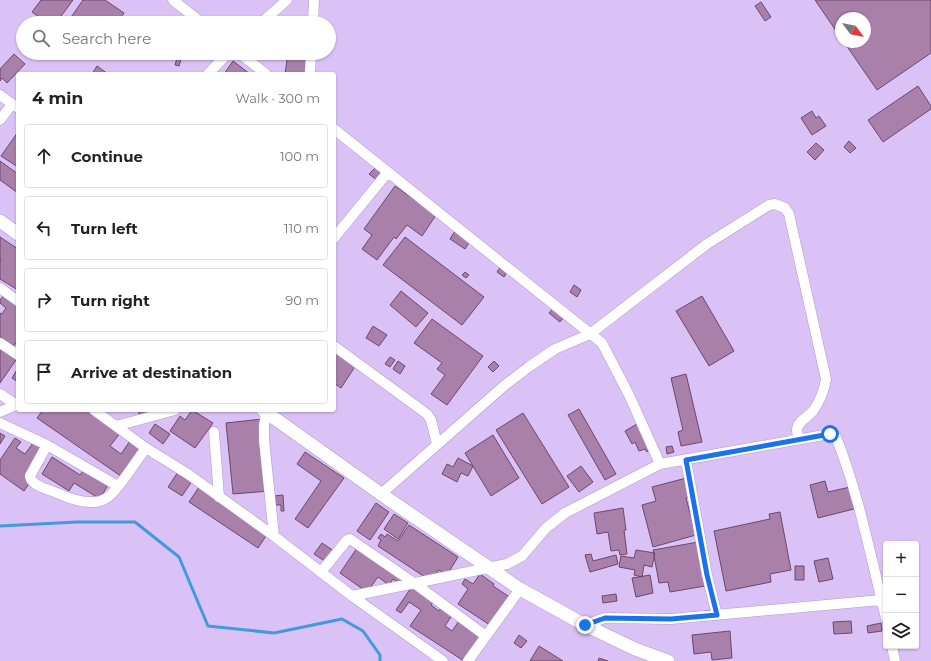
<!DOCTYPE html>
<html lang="en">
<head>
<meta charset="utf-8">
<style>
  :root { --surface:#fff; --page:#f2f2f2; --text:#222; --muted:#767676; --line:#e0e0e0 }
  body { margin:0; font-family:Montserrat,sans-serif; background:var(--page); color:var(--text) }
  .controls { position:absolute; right:12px; bottom:12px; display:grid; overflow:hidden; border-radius:4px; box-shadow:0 1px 3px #0004 }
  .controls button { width:36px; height:36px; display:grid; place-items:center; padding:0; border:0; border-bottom:1px solid var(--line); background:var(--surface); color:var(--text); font:20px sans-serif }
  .compass { position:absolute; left:835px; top:12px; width:36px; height:36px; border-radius:50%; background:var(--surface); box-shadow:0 1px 3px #0004; rotate:122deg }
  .stop { position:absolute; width:12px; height:12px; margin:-9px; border:3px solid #1a73e8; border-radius:50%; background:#fff }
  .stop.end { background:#1a73e8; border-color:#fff; box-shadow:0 1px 4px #0008 }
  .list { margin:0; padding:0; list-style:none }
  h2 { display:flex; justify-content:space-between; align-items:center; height:52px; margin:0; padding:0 16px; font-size:17px }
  h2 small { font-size:13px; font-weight:400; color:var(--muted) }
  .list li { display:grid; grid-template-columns:26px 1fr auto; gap:12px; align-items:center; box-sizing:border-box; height:64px; margin:0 8px 8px; padding:0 8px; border:1px solid var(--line); border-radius:4px }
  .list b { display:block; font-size:15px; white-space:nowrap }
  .list em { font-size:13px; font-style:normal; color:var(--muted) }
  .icon { flex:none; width:22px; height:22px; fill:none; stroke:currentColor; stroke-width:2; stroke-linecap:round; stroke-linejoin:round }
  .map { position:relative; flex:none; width:931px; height:661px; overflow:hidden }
  .search { position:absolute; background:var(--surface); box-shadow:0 1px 3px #0004; left:16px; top:16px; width:320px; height:44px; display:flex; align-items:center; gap:10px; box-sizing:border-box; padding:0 14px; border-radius:22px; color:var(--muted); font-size:15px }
  .panel { position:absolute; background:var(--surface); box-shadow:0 1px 3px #0004; left:16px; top:72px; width:320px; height:340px; border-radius:4px }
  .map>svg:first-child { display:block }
</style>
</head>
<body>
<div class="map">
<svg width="931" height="661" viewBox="0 0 931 661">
  <rect width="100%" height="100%" fill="#dac2f7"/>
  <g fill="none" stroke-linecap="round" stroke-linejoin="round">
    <path stroke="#429ade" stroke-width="3" d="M0,526L77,522H135L179,557L208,626L274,633L342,619L363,631L380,655V661"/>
  </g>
  <path fill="#a880aa" stroke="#6c476e" d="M41,0H73L56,23H48L32,12Z
    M83,0H105L124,13L117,23H67Z
    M815,0H931V53L877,90L844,42H865V18H841V38Z
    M761,2L771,17L765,21L755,6Z
    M288,53H313L310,74H285Z
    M14,54L25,64L7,83L2,78L0,81V69Z
    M177,58L181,59L179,66L175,65Z
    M233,61L250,74H224Z
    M97,66L108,74H92Z
    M918,86L931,106V109L883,142L868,120Z
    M812,111L816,118L819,116L826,126L812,135L801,118Z
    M18,132V167L1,156Z
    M849,141L856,148L850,153L844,147Z
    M816,143L824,150L815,160L807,152Z
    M0,161L18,174V193L0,180Z
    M375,168L382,174L377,180L369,174Z
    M395,186L436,215L422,236L407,225L396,239L394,237L377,260L362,249L372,235L364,229Z
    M455,231L470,241L465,249L450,239Z
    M0,237L18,249V290L0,279V261L1,259L0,258Z
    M405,237L484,297L462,325L383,265Z
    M501,266L508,270L504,277L497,272Z
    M465,272L469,275L466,278L462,275Z
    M574,285L581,290L577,297L570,292Z
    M401,291L428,313L416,327L390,305Z
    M4,295L18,305V339L14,346L0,337V313L2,314L6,308L0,303V300Z
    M702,296L734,351L709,366L676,311Z
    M554,307L565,315L560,322L549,313Z
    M432,319L483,356L447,405L431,394L445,375L437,369L442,363L414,343Z
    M373,326L387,335L379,346L366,338Z
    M0,349L16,360L0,383Z
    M334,350L356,365L341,388L334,383Z
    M390,357L395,360L390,367L385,364Z
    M398,361L405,366L400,374L393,369Z
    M494,361L499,366L493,372L488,367Z
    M18,368V382L12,378Z
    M686,374L702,442L681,446L678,432L683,430L671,378Z
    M579,409L616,474L605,480L568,415Z
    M43,410L61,411V410H89L121,432L110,446L121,454L132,438L147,448L125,479L37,418Z
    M138,410H160L140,416Z
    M192,410L213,423L195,448L170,431L180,416L185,420Z
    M523,413L569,487L542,504L496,430Z
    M262,419L270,491L233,494L226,423Z
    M155,424L170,434L163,444L149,433Z
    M637,424L650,450L647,452L645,449L639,451L635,442L632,444L625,431Z
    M0,433L5,436L0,444Z
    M493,435L519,478L491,496L465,453Z
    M15,438L21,442L16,448L25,454L33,443L47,452L42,465L24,491L0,474V460Z
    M672,446L674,452L667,454L666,447Z
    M305,452L344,478L308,528L295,519L321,481L297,464Z
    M52,457L80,475L85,468L109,483L100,499L74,483L69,491L42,474Z
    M458,458L473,466L468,476L461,473L457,482L442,474L447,464L453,467Z
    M581,466L593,482L579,492L567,476Z
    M178,472L192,481L182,496L168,487Z
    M690,477L695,495L686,498L696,535L653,547L642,505L656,501L652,487Z
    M825,481L828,492L850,487L858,508L818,518L810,485Z
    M199,487L268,533L258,548L189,502Z
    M283,495L284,511H281V505H274V496Z
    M376,503L389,512L370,540L357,531Z
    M623,508L626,530H624L627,554L620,555L619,550L611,551L608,532L597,534L594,513Z
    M780,512L791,570L770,574L771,582L726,591L714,531L770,519L769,514Z
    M394,514L408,523L398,539L384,529Z
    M409,525L458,557L447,575L439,570L431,581L378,546L381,540L378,538L381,534L385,537L387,534L398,541Z
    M704,541L711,585L670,592L668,582L659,583L653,550Z
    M322,543L334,551L326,562L314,554Z
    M359,545L407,576L401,584L393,579L389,585L378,577L367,592L340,573Z
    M636,550L655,553L652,567L644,565L642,577L634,575L635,570L619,567L621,556L634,558Z
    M591,554L593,561L616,555L618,564L590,572L585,555Z
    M828,558L833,579L819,582L814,561Z
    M795,566H804V580H795Z
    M480,574L494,584L493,586L514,600L496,629L458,604L468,589L462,584L465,579L473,584Z
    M650,575L653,593L636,597L632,578Z
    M415,582L437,597L431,605L439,611L443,605L454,612L445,626L452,631L461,618L487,635L464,661L410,626L421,610L409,602L401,613L396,610Z
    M616,594L617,601L603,603L602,596Z
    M851,621L852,633L834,634L833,622Z
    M881,623L882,631L868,633L867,626Z
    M730,631L732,658L712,660L711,652L694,654L692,635Z
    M519,635L527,641L521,648L514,643Z
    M539,646L563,661H530Z
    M599,658L608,661H598Z"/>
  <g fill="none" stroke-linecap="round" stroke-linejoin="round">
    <defs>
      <path id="minor" d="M173,0L202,23
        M261,23L287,0
        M313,23L314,0
        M239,53L266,74
        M208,74L228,53
        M310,74L311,53
        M0,95L18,108
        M0,120L12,104
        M334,129L602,343L629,395L660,464
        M334,238L388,172
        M0,288L18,301
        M0,343L18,355
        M334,346L427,414L431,420L437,444
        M0,394L15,404
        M94,410L146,448L188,474L274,536L352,596L443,661
        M267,410L264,425V440L274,536
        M0,412L18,404
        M0,423L47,445L118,486
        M116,426L175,410
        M214,432L219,497
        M47,445L30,476C31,485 44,488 52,491C64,496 79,503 93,502C98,502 104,500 108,497C119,489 136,461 146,448
        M686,460L707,575L717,615
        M381,494L505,385L530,366L555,349L590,334L707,244L769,205L775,204L785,208L789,214L826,379C824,391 820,401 813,411C808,417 797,422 797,430C797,432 798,436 799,439
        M321,572L347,540L350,539L414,583L486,636
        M352,596L507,564L522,556L546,528L565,513L660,464L830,434L836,437C859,494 871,559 886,618
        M585,625L605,618L671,619L881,600
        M892,646L895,661
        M468,661L520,589"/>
      <path id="major" d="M0,221L18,234
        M263,410L381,494L520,589L585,625L635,649L668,661"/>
    </defs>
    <use href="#minor" stroke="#af98cb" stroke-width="11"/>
    <use href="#major" stroke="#af98cb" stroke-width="14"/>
    <use href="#minor" stroke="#fff" stroke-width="10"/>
    <use href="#major" stroke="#fff" stroke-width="13"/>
  </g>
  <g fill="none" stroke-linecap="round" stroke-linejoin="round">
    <path stroke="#1a73e8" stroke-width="5" d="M585,625L605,618L671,619L717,615L707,575L686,460L830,434"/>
  </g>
</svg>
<div class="controls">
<button>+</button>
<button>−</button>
<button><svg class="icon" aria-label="layers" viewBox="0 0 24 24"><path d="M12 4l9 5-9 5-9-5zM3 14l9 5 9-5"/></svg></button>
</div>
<svg class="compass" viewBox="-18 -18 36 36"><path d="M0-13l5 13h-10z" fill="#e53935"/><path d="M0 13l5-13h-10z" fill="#767676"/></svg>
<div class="stop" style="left:830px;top:434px"></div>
<div class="stop end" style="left:585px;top:625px"></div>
<div class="search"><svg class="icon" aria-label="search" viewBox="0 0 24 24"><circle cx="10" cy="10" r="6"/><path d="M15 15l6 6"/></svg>Search here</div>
<section class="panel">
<h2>4 min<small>Walk · 300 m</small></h2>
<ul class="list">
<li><svg class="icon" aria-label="ahead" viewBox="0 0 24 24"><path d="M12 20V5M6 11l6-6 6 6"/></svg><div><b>Continue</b></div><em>100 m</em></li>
<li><svg class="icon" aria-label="left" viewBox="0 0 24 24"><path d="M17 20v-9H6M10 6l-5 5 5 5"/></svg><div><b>Turn left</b></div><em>110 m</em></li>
<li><svg class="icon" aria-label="right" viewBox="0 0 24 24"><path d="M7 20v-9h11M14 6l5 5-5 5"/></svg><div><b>Turn right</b></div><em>90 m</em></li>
<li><svg class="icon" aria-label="arrive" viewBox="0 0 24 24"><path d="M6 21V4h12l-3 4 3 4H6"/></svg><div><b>Arrive at destination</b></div></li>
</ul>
</section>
</div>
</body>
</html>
